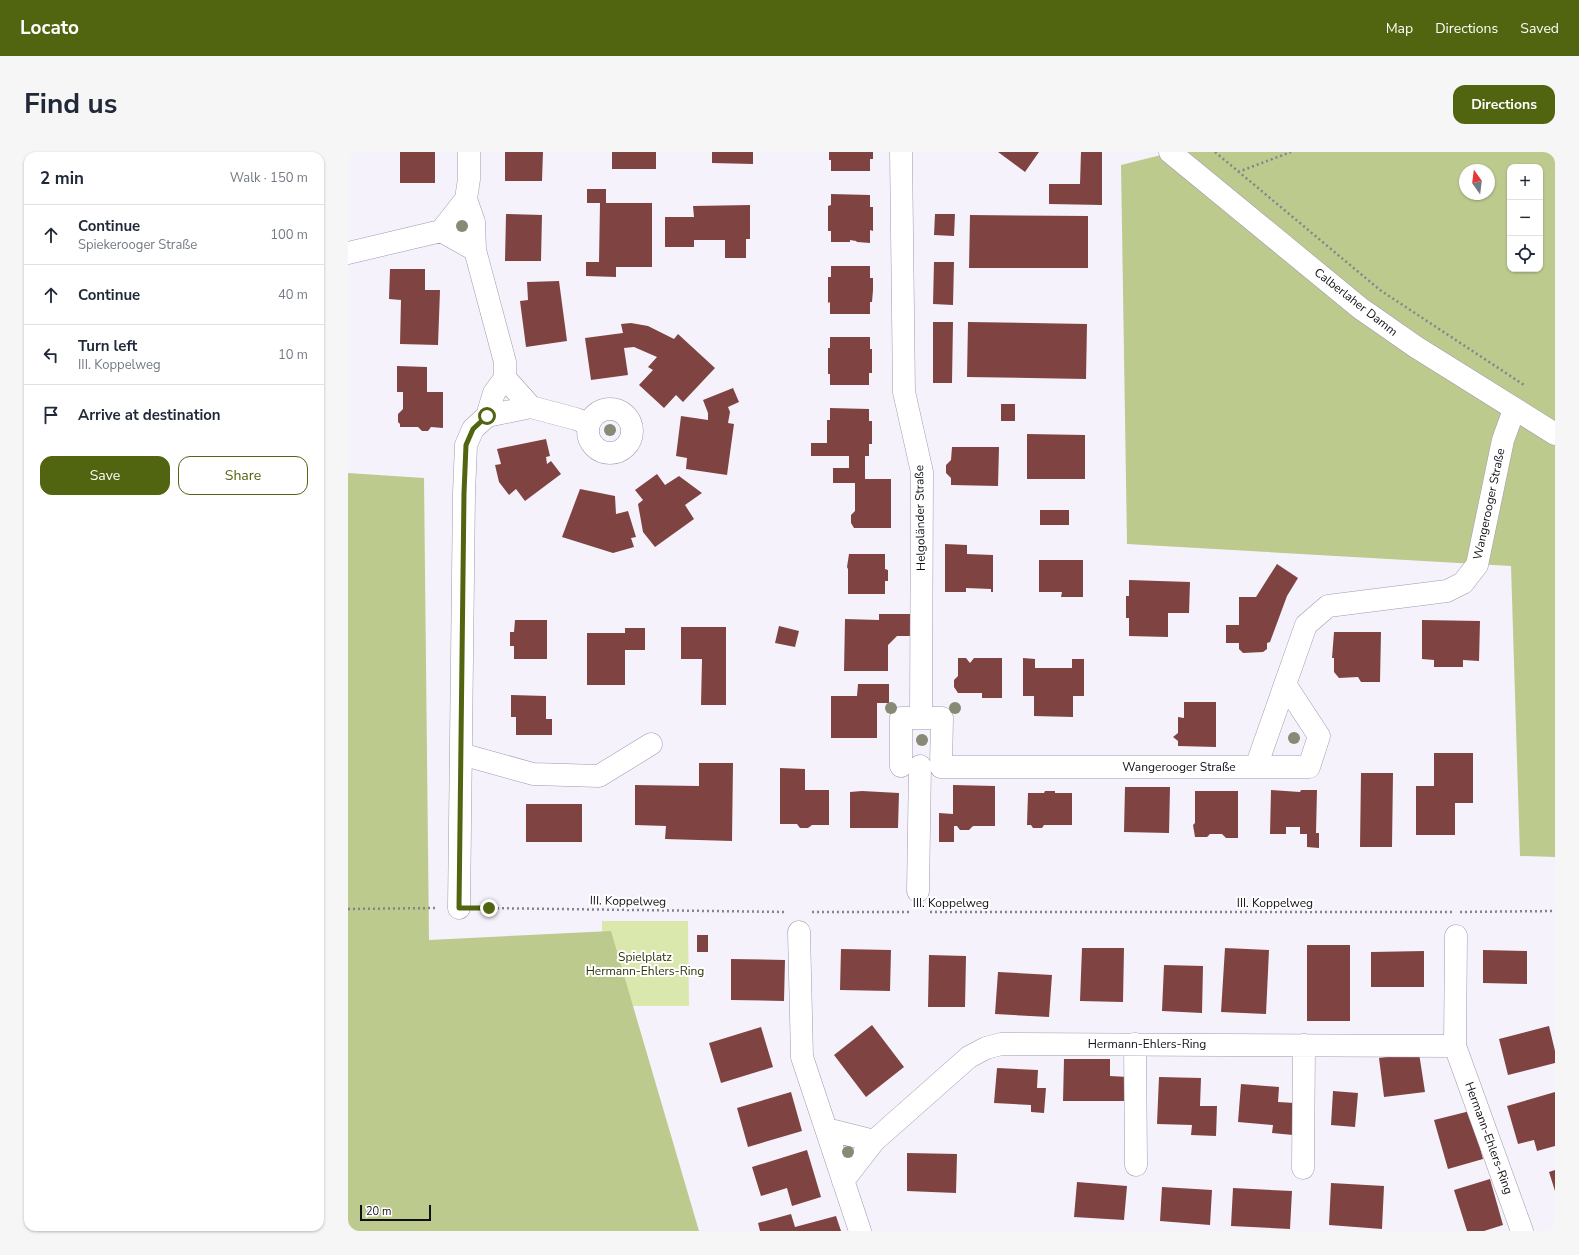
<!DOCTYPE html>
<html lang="en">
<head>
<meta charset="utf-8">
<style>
  :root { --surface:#fff; --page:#f6f6f7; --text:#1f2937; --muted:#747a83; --line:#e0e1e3; --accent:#51640f }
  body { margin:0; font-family:"Nunito Sans",sans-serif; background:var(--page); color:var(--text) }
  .controls { position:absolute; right:12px; top:12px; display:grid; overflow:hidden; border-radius:8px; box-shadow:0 1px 3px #0004 }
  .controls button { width:36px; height:36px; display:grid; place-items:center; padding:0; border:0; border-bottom:1px solid var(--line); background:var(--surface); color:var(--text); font:20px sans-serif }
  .compass { position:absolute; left:1111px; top:12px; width:36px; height:36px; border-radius:50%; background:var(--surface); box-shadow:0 1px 3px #0004; rotate:346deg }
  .scale { position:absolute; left:12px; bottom:10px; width:71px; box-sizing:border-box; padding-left:4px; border:2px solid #120f17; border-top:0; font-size:11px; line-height:14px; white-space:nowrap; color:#120f17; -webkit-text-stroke:3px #fff; paint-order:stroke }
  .stop { position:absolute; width:12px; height:12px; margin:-9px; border:3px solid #51640f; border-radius:50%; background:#fff }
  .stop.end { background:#51640f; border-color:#fff; box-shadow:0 1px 4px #0008 }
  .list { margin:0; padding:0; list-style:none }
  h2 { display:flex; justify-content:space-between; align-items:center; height:52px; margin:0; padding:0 16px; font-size:17px }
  h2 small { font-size:13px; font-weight:400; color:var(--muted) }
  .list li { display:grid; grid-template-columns:26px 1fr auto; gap:12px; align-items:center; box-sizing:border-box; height:60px; padding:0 16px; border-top:1px solid var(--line) }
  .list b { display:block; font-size:15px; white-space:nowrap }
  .list p { margin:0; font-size:13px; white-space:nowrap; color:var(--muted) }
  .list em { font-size:13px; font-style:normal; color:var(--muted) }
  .actions { display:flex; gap:8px; padding:12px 16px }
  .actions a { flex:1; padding:9px 0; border:1px solid var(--accent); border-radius:12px; text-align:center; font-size:14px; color:var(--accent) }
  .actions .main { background:var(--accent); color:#fff }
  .icon { flex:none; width:22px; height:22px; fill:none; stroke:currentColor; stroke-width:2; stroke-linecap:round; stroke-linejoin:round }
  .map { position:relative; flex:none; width:1207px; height:1079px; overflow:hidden; border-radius:12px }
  header { display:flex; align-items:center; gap:24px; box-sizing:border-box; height:56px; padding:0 20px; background:var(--accent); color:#fff }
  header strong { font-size:19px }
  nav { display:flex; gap:22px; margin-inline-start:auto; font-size:14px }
  .intro { display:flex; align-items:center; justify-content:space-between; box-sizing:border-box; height:96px; padding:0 24px }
  h1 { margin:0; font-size:28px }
  .button { padding:10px 18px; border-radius:12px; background:var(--accent); color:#fff; font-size:14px; font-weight:700 }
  main { display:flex; gap:24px; padding:0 24px }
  aside { flex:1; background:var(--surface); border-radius:12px; box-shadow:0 1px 3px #0004 }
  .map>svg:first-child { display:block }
</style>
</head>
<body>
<header>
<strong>Locato</strong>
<nav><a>Map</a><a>Directions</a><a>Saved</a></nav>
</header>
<div class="intro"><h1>Find us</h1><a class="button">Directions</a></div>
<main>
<aside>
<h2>2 min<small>Walk · 150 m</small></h2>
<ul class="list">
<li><svg class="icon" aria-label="ahead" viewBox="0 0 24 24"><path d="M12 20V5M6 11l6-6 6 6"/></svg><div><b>Continue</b><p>Spiekerooger Straße</p></div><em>100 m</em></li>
<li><svg class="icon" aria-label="ahead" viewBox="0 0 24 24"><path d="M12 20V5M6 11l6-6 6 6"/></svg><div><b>Continue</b></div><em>40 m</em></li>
<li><svg class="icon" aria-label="left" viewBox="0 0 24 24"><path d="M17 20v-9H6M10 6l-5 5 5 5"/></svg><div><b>Turn left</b><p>III. Koppelweg</p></div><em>10 m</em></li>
<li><svg class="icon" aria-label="arrive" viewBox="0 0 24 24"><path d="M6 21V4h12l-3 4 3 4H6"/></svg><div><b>Arrive at destination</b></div></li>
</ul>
<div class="actions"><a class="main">Save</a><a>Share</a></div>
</aside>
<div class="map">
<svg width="1207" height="1079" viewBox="0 0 1207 1079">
  <rect width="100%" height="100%" fill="#f6f2fc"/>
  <path fill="#dbe8ad" d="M254,769H340L341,854H254Z"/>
  <path fill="#bdca8e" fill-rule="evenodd" d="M825,0H1207V705L1172,704L1163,414L779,392L773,13ZM1162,15H1192V117H1162ZM1117,18H1141V42H1117Z
    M0,321L76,326L81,788L263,779L351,1079H0Z"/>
  <path fill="#7f4441" d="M52,0H87V31H52Z
    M157,0H195L194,29H157Z
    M264,0H308V17H264Z
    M364,0H405V12L364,11Z
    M481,0H525V7H522V19H483V8H481Z
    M650,0H691L677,20Z
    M733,0H754V53L701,52V32H732Z
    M239,37H258V51H304V115H268V125L238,124V110H251L252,51H239Z
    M483,42L522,43V55H525V79L522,78V91L509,90L508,89L502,88V90H483V79H480V54L483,53Z
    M402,53V87H398V106H377V88H346V95H317V65H346L345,54Z
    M158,62L194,63L193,109H157Z
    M587,62H607L606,84L586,83Z
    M622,63L740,64V116H621Z
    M586,110H606L605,153L585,152Z
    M483,114H522V126H525V138L524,150H522V162H482V150L480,151V125H483Z
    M42,117H77V138H92L90,193L52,192L53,148L41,147Z
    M211,129L219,189L178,195L172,149L180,148L179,130Z
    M585,170H605L604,231H585Z
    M620,170L739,172L738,227L619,225Z
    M283,171L300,174L326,187L330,182L367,216L335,250L328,243L316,256L291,233L305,218L300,215L309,205L286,195L276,196L280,223L243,228L237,186L275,181L273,172Z
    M482,185H522V197H524V221H521V233H482V222H480V196H482Z
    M49,214L79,215V240H95V276L83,275L80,279H74L70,275H52V272L50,270V262L55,257V240H49Z
    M385,236L391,250L380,255L382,260L380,271L386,272L379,323L338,317L339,306L328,304L333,264L360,268V261L355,248Z
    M653,252H667V269H653Z
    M482,256L521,257V269H524V292H521V304H517V327H543V376H506L503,371V363L507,359V331H485V316H501V304H463V291H479V268H482Z
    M679,282L737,283V327H679Z
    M198,287L202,304L198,305L199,312L203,309L213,322L177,349L168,337L161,343L151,330L147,313L153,312L149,297Z
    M604,295H651L650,334L603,333V326L598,321V313L603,308Z
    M309,322L317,333L331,324L354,341L337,353L346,367L307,395L295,380L290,352L295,348L287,338Z
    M232,337L267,344L268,362L280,359L288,385L283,386L286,395L265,401L214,385Z
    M692,358H721V373H692Z
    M597,392L619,393V402L645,403V440H643V437L618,436V440H597Z
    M501,402H537V417L540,418V429H537V442H500V417L499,415Z
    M691,408H735V445H713L714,440H691Z
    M929,412L950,426L939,444L922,490L919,491V497L915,500L895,501L891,497V491H878V473H891V445H908Z
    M781,428L842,430L841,461H820V485L781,484V466H778V444H781Z
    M531,462H562V484H549L540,493V519H496L497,467L531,468Z
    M167,468H199V507H166V494H162V480H166Z
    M1074,468L1132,469L1131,509L1115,508V515H1086V508L1074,507Z
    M431,474L451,479L447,495L427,491Z
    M333,475H378V553H353L354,507H333Z
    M277,476H297V498H277V533H239V481H277Z
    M986,480H1033L1032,530H1013L1010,525L991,526L986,520V506H984Z
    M610,506H618L622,511L626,506H654V546H634V541H610L606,535V528L610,524Z
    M675,506L687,507V516H724V507H736V544H725V565L686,564V544H675Z
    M510,532H541V551H529V586H483V544H509Z
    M163,543L198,544V567H204V583H168V565H163Z
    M836,550H868V595L830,594V589L825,585L830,581V565L836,566Z
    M1086,601H1125V651H1107V683H1068V634H1086Z
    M351,611H385L384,689L317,687L318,674L287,673V633L351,634Z
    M432,616L457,617V638H481V673H464L460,676H452L449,672H432Z
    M1013,621H1045L1044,695H1012Z
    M605,633L647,634V674H625L621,678H612L609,674H606V690H591V661L605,662Z
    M777,635H822L821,681L776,680Z
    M923,638L952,640L953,638H969L968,681H971V696L959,695V682H952V675H938V682H922Z
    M514,639L551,641L550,676H502V640Z
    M697,639H707V641H724V673H696L694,676H685L683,673H679L680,641H696Z
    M847,639H890V686H878L874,682H862L859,685H847L845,673L847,671Z
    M178,652H234V690H178Z
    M349,783H360V800H349Z
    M959,793H1002V869H959Z
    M734,796H776L775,850L732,849Z
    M877,796L921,798L918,862L873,860Z
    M493,797L543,798L542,839L492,838Z
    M1135,798L1179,799V832L1135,831Z
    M1076,799V835H1023V800Z
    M581,803L618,804L617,855H580Z
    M383,807L437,808L436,849L383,848Z
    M816,813L855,814L854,861L814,859Z
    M650,820L704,823L701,865L647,862Z
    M524,873L556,915L518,945L486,903Z
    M1201,874L1207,899V911L1160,923L1151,887Z
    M413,875L425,915L373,931L361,891Z
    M1071,901L1077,940L1036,945L1031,906Z
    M716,907H762V924L780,925V949H715Z
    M649,916L690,918L689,936H698L696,961L683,960V953L646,951Z
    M811,925L853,926L852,954H869L868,984L843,983L844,973L809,972Z
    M893,932L931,935L930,950L947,951L945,983L924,981L925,973L890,970Z
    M985,939L1010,941L1007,975L983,973Z
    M443,940L454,979L400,995L389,956Z
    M1207,940V994L1189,999L1186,988L1170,992L1159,954Z
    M1122,959L1135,1007L1100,1017L1086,968Z
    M459,998L473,1045L444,1054L439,1036L413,1044L404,1015Z
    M559,1001L609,1002L608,1041L559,1039Z
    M1207,1018V1039L1201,1020Z
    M1142,1027L1155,1073L1136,1079H1119L1106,1038Z
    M729,1030L779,1034L776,1068L726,1065Z
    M983,1031L1036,1034L1034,1077L981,1073Z
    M814,1035L864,1038L862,1073L812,1069Z
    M885,1036L944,1039L942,1077L883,1074Z
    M443,1062L447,1075L488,1064L493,1079H412L410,1071Z"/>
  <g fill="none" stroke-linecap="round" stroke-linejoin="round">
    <defs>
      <path id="minor" d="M553,0L556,240L574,320L573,566
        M822,0L1012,156L1068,195L1207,282
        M93,79L127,98
        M0,101L93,79L118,47
        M157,226L183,255
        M240 279a22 22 0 1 1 44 0a22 22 0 1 1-44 0Z
        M139,264L183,255L228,267L241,272
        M113,602L185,622L251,624L303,592
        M553,614V566H594L593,615H961L971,584L937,532
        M908,615L958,473L980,454L1099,439L1115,431L1129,413L1155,288L1166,258
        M570,739L572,614
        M111,756L116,341L118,293L125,277L139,264L146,241L157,226V210L127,98L126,70L118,47L121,27V0
        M451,780L454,905L512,1079
        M787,892L788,1013
        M1107,894L1108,784
        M478,977L526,989
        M955,1016L956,893
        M495,1029L526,989L621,905L638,896L653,892L1107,894L1174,1079"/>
    </defs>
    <use href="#minor" stroke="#a198ae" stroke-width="23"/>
    <path stroke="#86838c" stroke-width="2.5" stroke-dasharray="2 3" stroke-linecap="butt" d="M867,0L1032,138L1176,233
      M890,20L943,0
      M134,756L439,760
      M0,757L89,756
      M464,760H561
      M582,760H1105
      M1112,760L1207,759"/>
    <use href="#minor" stroke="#fff" stroke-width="22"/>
  </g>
  <g fill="#878a74">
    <circle cx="114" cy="74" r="6"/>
    <circle cx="262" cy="278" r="6"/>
    <circle cx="543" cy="556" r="6"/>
    <circle cx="607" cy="556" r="6"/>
    <circle cx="946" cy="586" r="6"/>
    <circle cx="574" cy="588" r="6"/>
    <circle cx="500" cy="1000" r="6"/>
  </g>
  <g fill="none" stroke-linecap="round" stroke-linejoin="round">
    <path stroke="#51640f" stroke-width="5" d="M139,264L125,277L118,293L116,341L111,756H141"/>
  </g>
  <g text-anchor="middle" stroke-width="4" stroke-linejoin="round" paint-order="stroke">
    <g font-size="12" fill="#120f17" stroke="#fff">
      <text transform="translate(1008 150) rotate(38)" y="4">Calberlaher Damm</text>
      <text transform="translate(1141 352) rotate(-78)" y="4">Wangerooger Straße</text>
      <text transform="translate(572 366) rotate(-91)" y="4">Helgoländer Straße</text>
      <text x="831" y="619">Wangerooger Straße</text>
      <text transform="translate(280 749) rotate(1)" y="4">III. Koppelweg</text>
      <text x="603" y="755">III. Koppelweg</text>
      <text x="927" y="755">III. Koppelweg</text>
      <text x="799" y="896">Hermann-Ehlers-Ring</text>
      <text transform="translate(1141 986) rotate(70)" y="4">Hermann-Ehlers-Ring</text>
    </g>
    <g font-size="12" fill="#2d3405" stroke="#fff">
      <text x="297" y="809">Spielplatz<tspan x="297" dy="14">Hermann-Ehlers-Ring</tspan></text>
    </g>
  </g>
</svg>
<div class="controls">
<button>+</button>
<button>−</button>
<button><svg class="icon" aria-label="locate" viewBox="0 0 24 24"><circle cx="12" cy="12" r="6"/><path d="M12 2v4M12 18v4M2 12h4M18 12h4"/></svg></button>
</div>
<svg class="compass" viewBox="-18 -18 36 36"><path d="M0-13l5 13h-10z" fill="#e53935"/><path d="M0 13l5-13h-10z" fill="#747a83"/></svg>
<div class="scale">20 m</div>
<div class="stop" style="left:139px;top:264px"></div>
<div class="stop end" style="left:141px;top:756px"></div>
</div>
</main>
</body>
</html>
